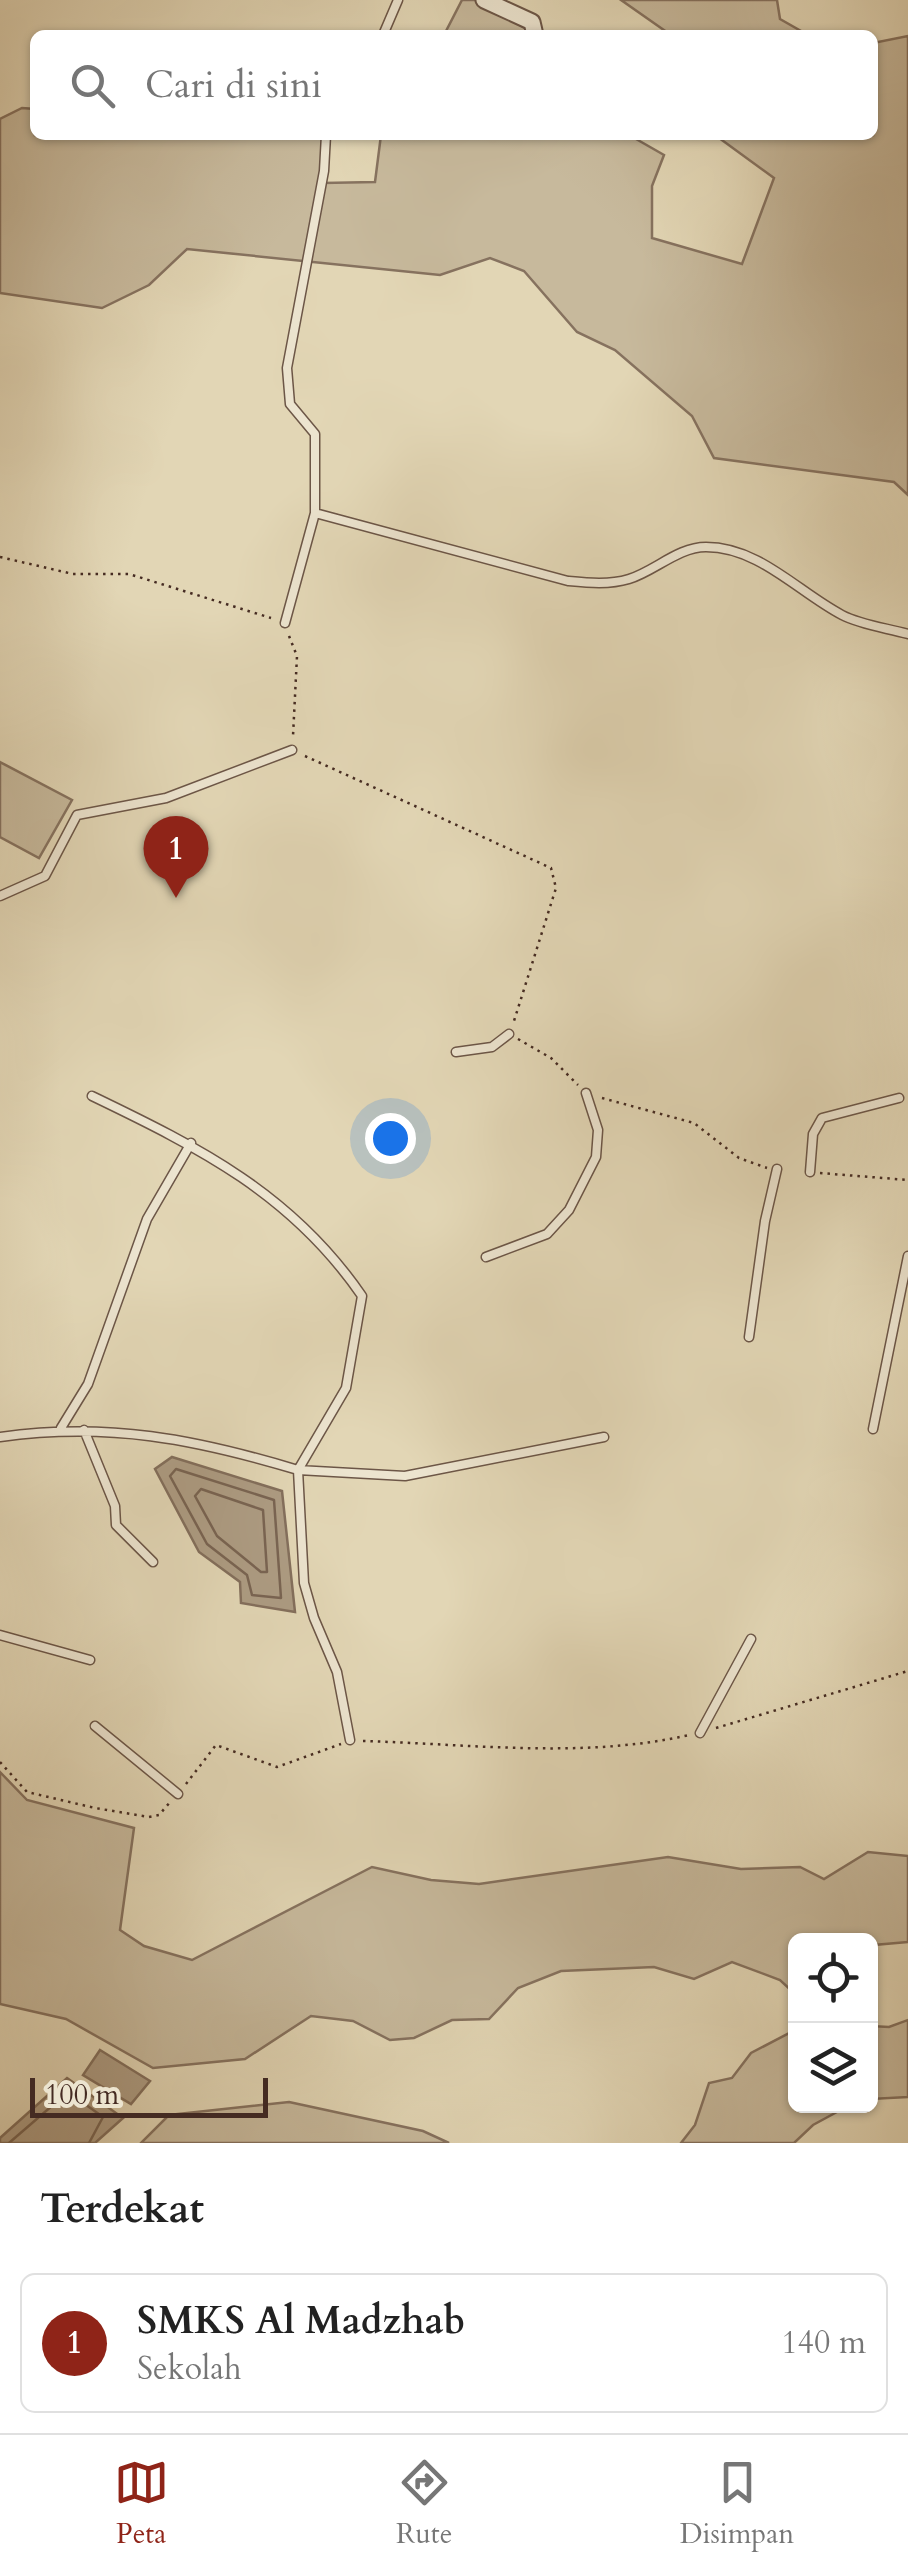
<!DOCTYPE html>
<html lang="id">
<head>
<meta charset="utf-8">
<style>
  :root { --surface:#fff; --page:#f2f2f2; --text:#222; --muted:#767676; --line:#e0e0e0; --accent:#8f2418 }
  body { margin:0; font-family:Cardo,serif; background:var(--page); color:var(--text) }
  .controls { position:absolute; right:30px; bottom:30px; display:grid; overflow:hidden; border-radius:15px; box-shadow:0 2px 8px #0004 }
  .controls button { width:90px; height:90px; display:grid; place-items:center; padding:0; border:0; border-bottom:2px solid var(--line); background:var(--surface); color:var(--text); font:50px sans-serif }
  .scale { position:absolute; left:30px; bottom:25px; width:238px; box-sizing:border-box; padding-left:10px; border:5px solid #452b22; border-top:0; font-size:28px; line-height:35px; white-space:nowrap; color:#452b22; -webkit-text-stroke:8px #ece4cf; paint-order:stroke }
  .you { position:absolute; left:390px; top:1138px; width:35px; height:35px; margin:-25px; border:8px solid #fff; border-radius:50%; background:#1a73e8; box-shadow:0 0 0 15px #1a73e833 }
  .badge { display:grid; place-items:center; width:65px; height:65px; border-radius:50%; background:var(--accent); color:#fff; font-size:32px; font-weight:700 }
  .pin { position:absolute; translate:-50% -82px; filter:drop-shadow(0 2px 5px #0008) }
  .pin::after { content:''; position:absolute; top:52px; width:35px; height:30px; background:inherit; clip-path:polygon(0 0,100% 0,50% 100%) }
  .list { margin:0; padding:0; list-style:none }
  h2 { display:flex; justify-content:space-between; align-items:center; height:130px; margin:0; padding:0 40px; font-size:42px }
  h2 small { font-size:32px; font-weight:400; color:var(--muted) }
  .list li { display:grid; grid-template-columns:65px 1fr auto; gap:30px; align-items:center; box-sizing:border-box; height:140px; margin:0 20px 20px; padding:0 20px; border:2px solid var(--line); border-radius:15px }
  .list b { display:block; font-size:38px; white-space:nowrap }
  .list p { margin:0; font-size:32px; white-space:nowrap; color:var(--muted) }
  .list em { font-size:32px; font-style:normal; color:var(--muted) }
  .icon { flex:none; width:55px; height:55px; fill:none; stroke:currentColor; stroke-width:2; stroke-linecap:round; stroke-linejoin:round }
  .map { position:relative; flex:none; width:908px; height:2143px; overflow:hidden }
  .search { position:absolute; background:var(--surface); box-shadow:0 2px 8px #0004; left:30px; right:30px; top:30px; height:110px; display:flex; align-items:center; gap:25px; box-sizing:border-box; padding:0 35px; border-radius:15px; color:var(--muted); font-size:38px }
  .sheet { height:290px; background:var(--surface) }
  nav { display:flex; justify-content:space-around; align-items:center; box-sizing:border-box; height:140px; border-top:2px solid var(--line); background:var(--surface); font-size:28px; color:var(--muted) }
  nav a { display:grid; justify-items:center; gap:5px }
  nav .on { color:var(--accent) }
  .map>svg:first-child { display:block }
</style>
</head>
<body>
<div class="map">
<svg width="908" height="2143" viewBox="0 0 908 2143">
  <rect width="100%" height="100%" fill="#e2d6b5"/>
  <filter id="stains"><feTurbulence type="fractalNoise" baseFrequency=".002" numOctaves="4"/><feColorMatrix values="0 0 0 0 .2 0 0 0 0 .09 0 0 0 0 .02 0 0 0 .5 -.17"/></filter>
  <radialGradient id="worn" r=".72"><stop offset=".6" stop-color="#630" stop-opacity="0"/><stop offset="1" stop-color="#630" stop-opacity=".3"/></radialGradient>
  <path fill="#c7b99c" stroke="#86725f" stroke-width="2.5" d="M462,0H476L530,31L529,35H444Z
    M621,0H777L780,19L808,35H671Z
    M908,36V495L894,482L714,458L692,416L615,350L577,332L524,271L490,258L440,275L187,249L149,285L102,308L0,293V119L22,108L35,109V135H322L323,183L375,182L381,135H629L664,155L652,186V238L742,264L774,178L715,135H873V43Z
    M0,762L72,800L39,858L0,837Z
    M0,1772L27,1800L134,1828L120,1930L144,1946L192,1960L372,1867L431,1880L479,1884L668,1857L741,1869L800,1867L824,1879L868,1852L908,1856V1942L874,1945L871,1953L870,1940H796L795,1994L780,1980L732,1962L694,1979L654,1967L561,1971L518,1988L489,2019L452,2020L414,2038L390,2040L353,2021L311,2016L245,2059L153,2068L66,2019L0,2004Z
    M908,2020V2097L871,2099V2026L889,2027Z
    M795,2030L796,2106H848L813,2125L794,2143H681L695,2125L709,2083L732,2078L751,2053Z
    M289,2102L423,2131L449,2143H141L169,2115Z"/>
  <path fill="#ad9c83" stroke="#836f5c" stroke-width="2.5" d="M172,1457L282,1491L295,1612L241,1603L240,1582L199,1552L155,1469Z
    M100,2050L150,2081L131,2104L83,2075Z
    M67,2078L123,2118L95,2143H0V2138Z"/>
  <g fill="none" stroke-linecap="round" stroke-linejoin="round">
    <path stroke="#796452" stroke-width="2.5" d="M176,1469L274,1500L281,1598L252,1595L247,1575L207,1544L170,1476Z
      M201,1489L263,1510L267,1572H261L217,1536L195,1496Z
      M9,2143L68,2092L103,2117L89,2143"/>
    <defs>
      <path id="service" d="M383,35L398,0
        M315,513L568,581C589,583 609,585 629,579C655,571 678,547 706,547C759,547 798,592 842,615C861,625 887,628 908,634
        M285,623L315,513V434L290,404L287,368L324,171L326,135
        M0,896L45,876L77,815L166,798L292,750
        M456,1052L492,1047L509,1034
        M92,1096C200,1148 292,1194 362,1296L346,1388L298,1470L405,1476L604,1437
        M810,1172L813,1134L822,1118L899,1098
        M486,1257L547,1234L569,1210L596,1157L598,1130L586,1093
        M749,1337L765,1221L777,1169
        M61,1428L88,1384L147,1219L191,1143
        M873,1429L908,1256
        M84,1430L115,1506L116,1525L153,1562
        M0,1437C108,1422 195,1439 298,1470L304,1583L314,1618L337,1672L350,1740
        M0,1635L90,1660
        M95,1726L178,1794
        M700,1733L751,1639"/>
      <path id="minor" d="M484,0L532,22L535,35"/>
    </defs>
    <use href="#service" stroke="#6c5647" stroke-width="11"/>
    <use href="#minor" stroke="#6c5647" stroke-width="19"/>
    <path stroke="#452b22" stroke-width="2.5" stroke-dasharray="2.5 5" stroke-linecap="butt" d="M0,557L73,574H129L271,618
      M289,636L297,656L293,736
      M305,756L551,868L556,888L514,1021
      M518,1039L551,1058L578,1085
      M602,1098L694,1123L739,1158L767,1168
      M820,1173L908,1180
      M716,1728L908,1671
      M363,1741C470,1744 584,1759 689,1735
      M0,1762L27,1792L95,1808L149,1817L159,1815L171,1801
      M186,1784L216,1745L277,1767L341,1744"/>
    <use href="#service" stroke="#ece4cf" stroke-width="8"/>
    <use href="#minor" stroke="#ece4cf" stroke-width="15"/>
  </g>
  <rect width="100%" height="100%" filter="url(#stains)"/>
  <rect width="100%" height="100%" fill="url(#worn)"/>
</svg>
<div class="controls">
<button><svg class="icon" aria-label="locate" viewBox="0 0 24 24"><circle cx="12" cy="12" r="6"/><path d="M12 2v4M12 18v4M2 12h4M18 12h4"/></svg></button>
<button><svg class="icon" aria-label="layers" viewBox="0 0 24 24"><path d="M12 4l9 5-9 5-9-5zM3 14l9 5 9-5"/></svg></button>
</div>
<div class="scale">100 m</div>
<div class="you"></div>
<div class="pin badge" style="left:176px;top:898px">1</div>
<div class="search"><svg class="icon" aria-label="search" viewBox="0 0 24 24"><circle cx="10" cy="10" r="6"/><path d="M15 15l6 6"/></svg>Cari di sini</div>
</div>
<section class="sheet">
<h2>Terdekat<small></small></h2>
<ul class="list">
<li><span class="badge">1</span><div><b>SMKS Al Madzhab</b><p>Sekolah</p></div><em>140 m</em></li>
</ul>
</section>
<nav>
<a class="on"><svg class="icon" aria-label="map" viewBox="0 0 24 24"><path d="M3 6l6-2 6 2 6-2v14l-6 2-6-2-6 2zM9 4v14M15 6v14"/></svg>Peta</a>
<a><svg class="icon" aria-label="directions" viewBox="0 0 24 24"><path d="M12 3l9 9-9 9-9-9zM9 14v-3h6M13 9l2 2-2 2"/></svg>Rute</a>
<a><svg class="icon" aria-label="saved" viewBox="0 0 24 24"><path d="M7 4h10v16l-5-4-5 4z"/></svg>Disimpan</a>
</nav>
</body>
</html>
